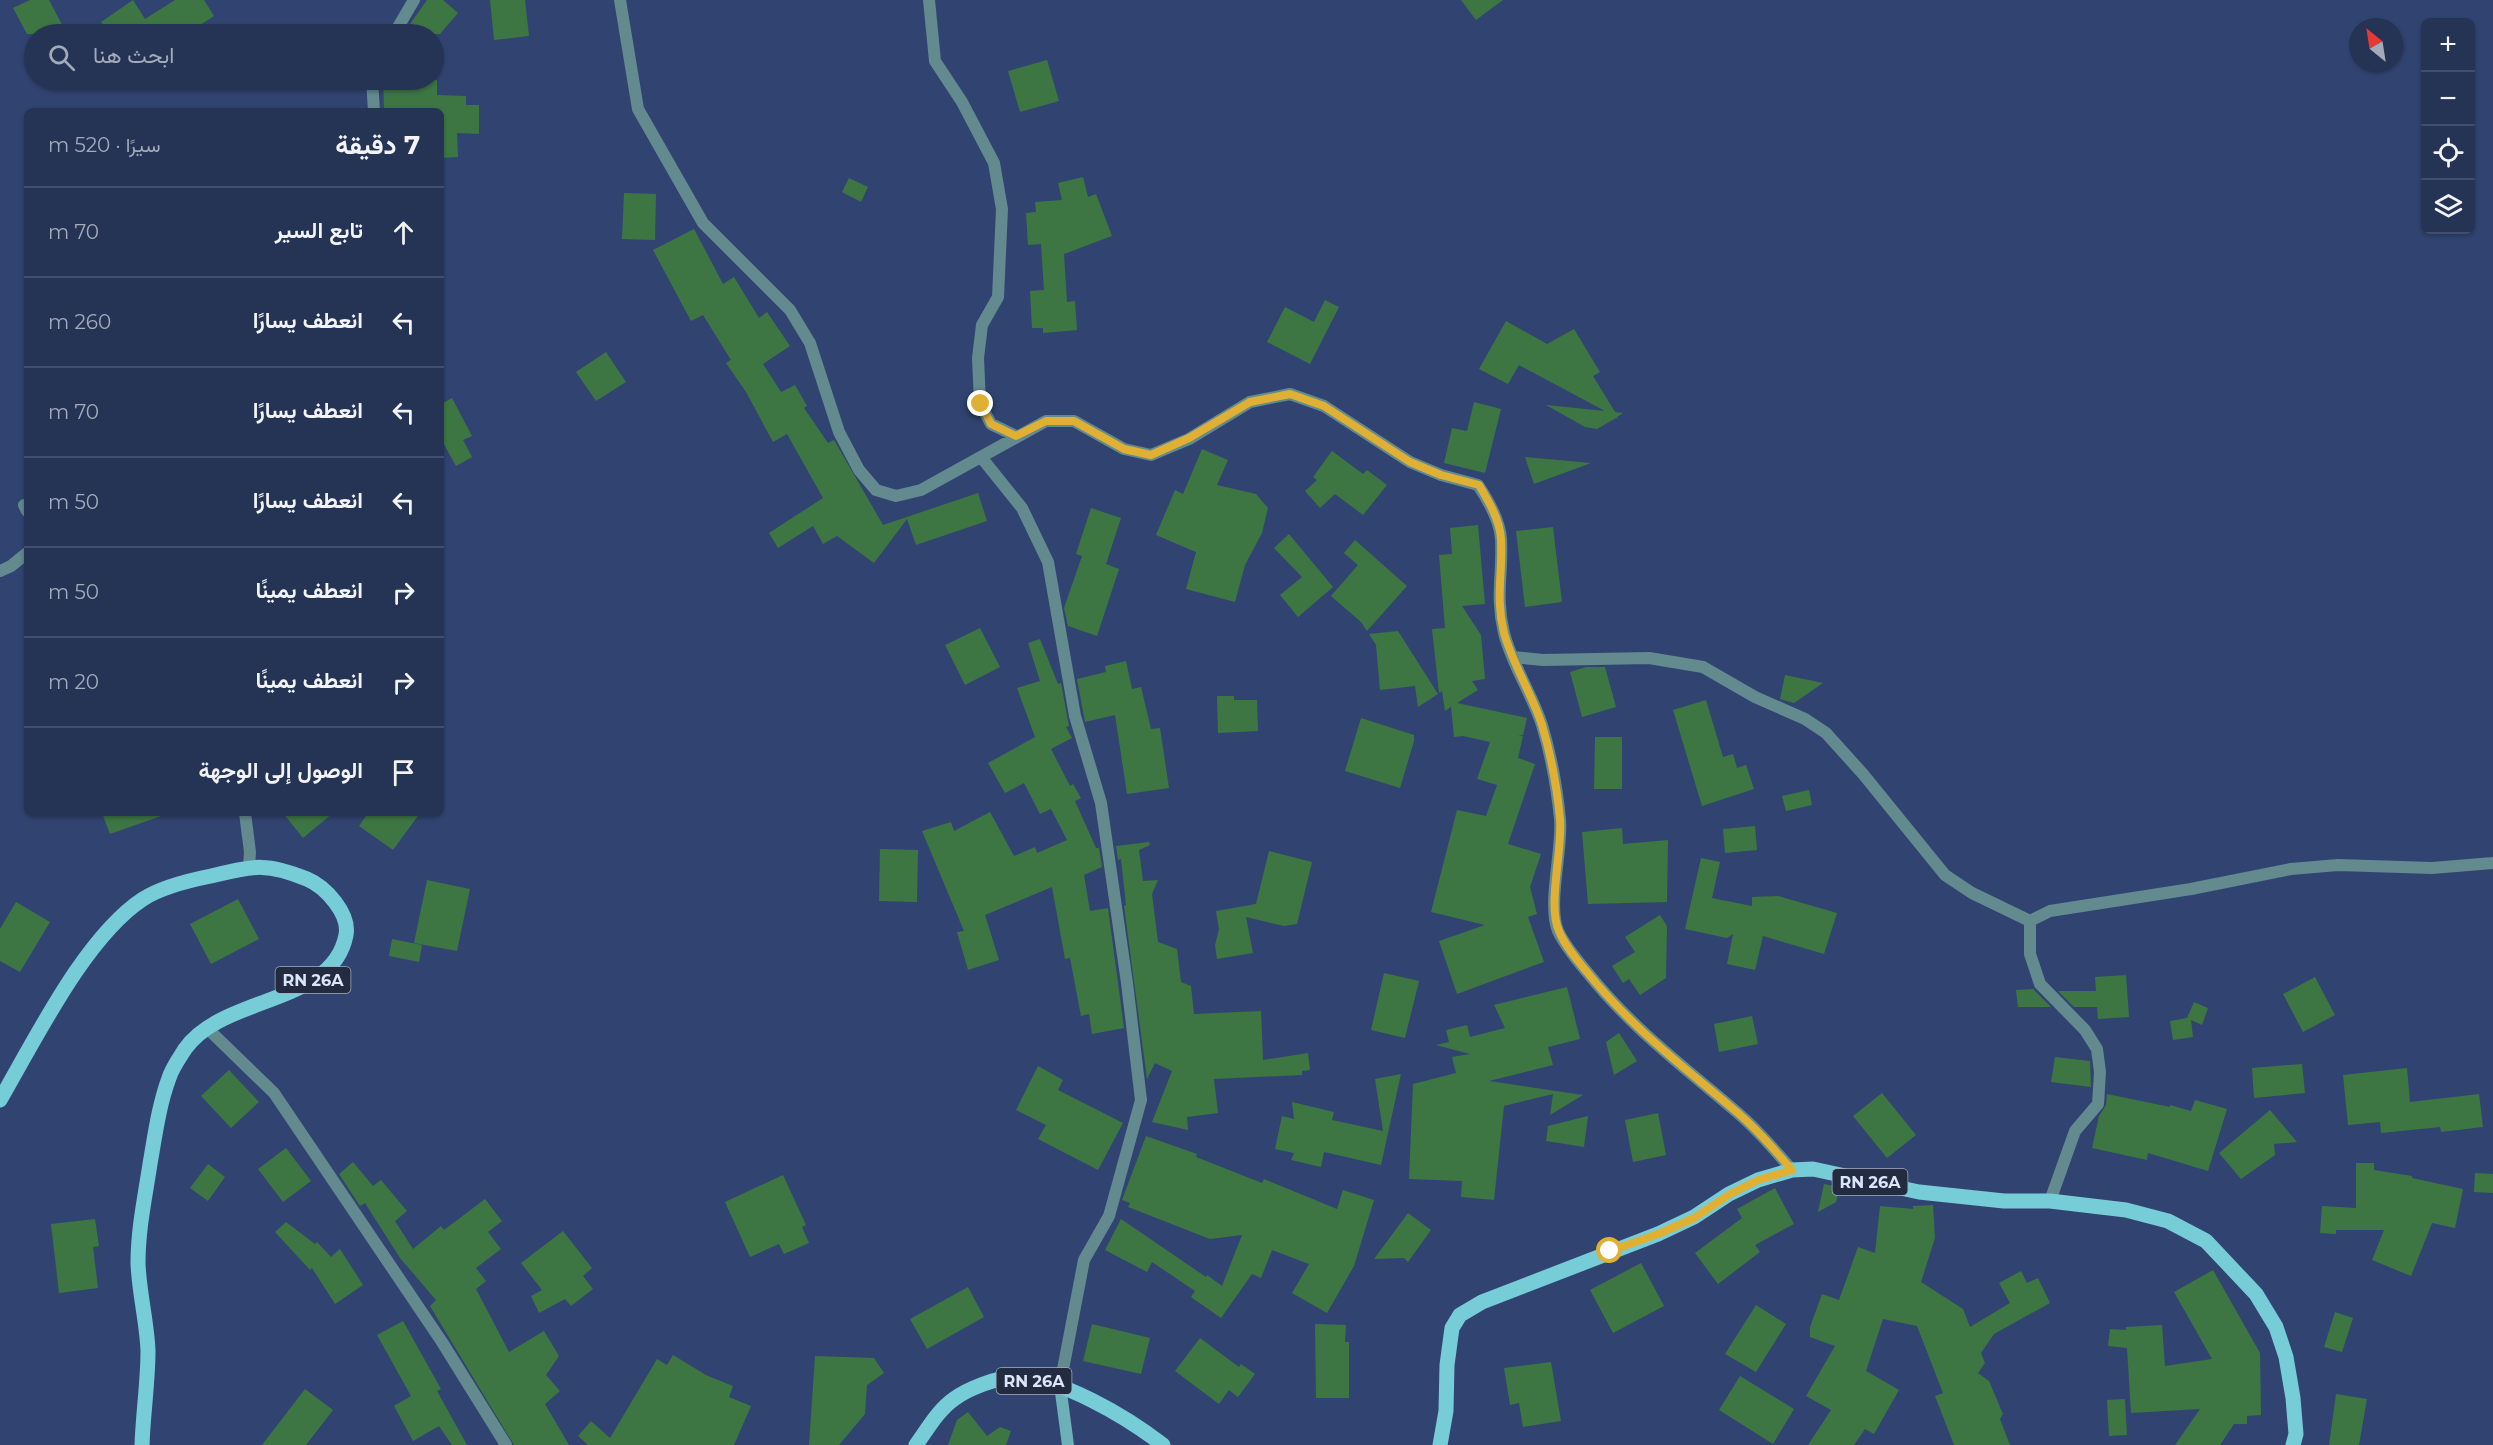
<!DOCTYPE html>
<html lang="ar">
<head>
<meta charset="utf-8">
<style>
  :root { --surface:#253355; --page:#2d3b5b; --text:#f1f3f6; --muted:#a3aab9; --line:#424e6c }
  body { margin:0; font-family:Montserrat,Vazirmatn,sans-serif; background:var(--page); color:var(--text); direction:rtl }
  .controls { position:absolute; right:18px; top:18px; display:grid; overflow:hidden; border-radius:9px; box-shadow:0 2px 4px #0004 }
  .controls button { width:54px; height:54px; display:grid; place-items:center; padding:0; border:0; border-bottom:2px solid var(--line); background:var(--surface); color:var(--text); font:30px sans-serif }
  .compass { position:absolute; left:2349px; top:18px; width:54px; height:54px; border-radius:50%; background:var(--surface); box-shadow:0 2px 4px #0004; rotate:330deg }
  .stop { position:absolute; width:18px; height:18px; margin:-14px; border:4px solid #e0b034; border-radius:50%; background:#fff }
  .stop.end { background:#e0b034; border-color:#fff; box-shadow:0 2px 6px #0008 }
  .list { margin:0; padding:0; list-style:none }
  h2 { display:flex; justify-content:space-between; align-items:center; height:78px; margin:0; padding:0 24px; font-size:26px }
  h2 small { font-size:20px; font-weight:400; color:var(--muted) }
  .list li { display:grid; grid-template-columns:39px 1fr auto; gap:18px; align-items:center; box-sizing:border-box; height:90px; padding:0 24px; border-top:2px solid var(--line) }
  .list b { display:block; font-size:22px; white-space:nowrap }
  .list em { font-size:20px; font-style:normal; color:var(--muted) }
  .icon { flex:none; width:33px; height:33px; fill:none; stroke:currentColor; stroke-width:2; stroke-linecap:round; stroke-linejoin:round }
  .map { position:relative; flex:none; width:2493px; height:1445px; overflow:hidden; direction:ltr }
  .search { position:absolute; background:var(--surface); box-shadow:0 2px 4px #0004; left:24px; top:24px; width:420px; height:66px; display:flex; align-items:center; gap:15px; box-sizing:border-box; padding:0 21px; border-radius:33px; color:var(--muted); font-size:22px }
  .panel { position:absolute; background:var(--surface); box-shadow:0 2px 4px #0004; left:24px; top:108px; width:420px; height:708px; border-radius:9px; direction:rtl }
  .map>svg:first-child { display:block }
</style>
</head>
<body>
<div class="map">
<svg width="2493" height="1445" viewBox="0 0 2493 1445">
  <rect width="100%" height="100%" fill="#314471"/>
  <path fill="#3d7643" d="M30,0H49L67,34H27L13,8Z
    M133,0L145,19L175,0H204L214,16L197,27L195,24L178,34H109L101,22Z
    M427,0H443L458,13L440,34H403Z
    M490,0H525L529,36L494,40Z
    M1461,0H1503L1476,20Z
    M1047,60L1059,101L1020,112L1008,71Z
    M383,80H437V95L466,96V105H479V134L457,133L458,157L441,158V111H384Z
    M1083,177L1088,197L1096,194L1112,236L1064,254L1067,302L1075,301L1077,330L1043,333V328H1032L1030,291L1044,290L1041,244L1028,245L1026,213L1036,212L1035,202L1062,200L1058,183Z
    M849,178L868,187L861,202L842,192Z
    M624,193L656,194L655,240L622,239Z
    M694,229L723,284L734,277L759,318L767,312L790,346L763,364L781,392L795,385L807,406L804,408L828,443L834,440L883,525L978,493L987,521L916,545L907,519L874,563L837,536L823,544L813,526L778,548L769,533L823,498L787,434L773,442L746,392L726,363L731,360L703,315L691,321L653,250Z
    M1325,300L1339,307L1310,364L1267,342L1285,307L1314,322Z
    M1506,321L1547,344L1574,329L1600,372L1593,376L1615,412L1623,413L1617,417L1618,419L1616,418L1597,429L1585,427L1546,405L1605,411L1519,365L1508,384L1479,369Z
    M606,352L626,382L596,401L576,372Z
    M452,398L472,436L463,440L472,457L456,466L441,439V404Z
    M1474,402L1501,409L1485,473L1444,463L1452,428L1467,431Z
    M1202,449L1228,460L1217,485L1256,494L1268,508L1262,533L1245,565L1235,602L1186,589L1196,552L1156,535L1175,490L1183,494Z
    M1332,451L1363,474L1367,470L1387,485L1363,515L1335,494L1320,508L1305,491L1317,480L1313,477Z
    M1525,457L1591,463L1534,484Z
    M1091,508L1121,518L1106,564L1119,569L1097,636L1068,626L1064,608L1082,556L1076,554Z
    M1478,525L1485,604L1462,606L1481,635L1485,679L1472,681L1478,690L1457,703L1527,718L1523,735L1518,736H1523L1518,758L1535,764L1508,844L1541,854L1530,887L1537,914L1528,917L1544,962L1457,994L1439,941L1485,925L1431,912L1457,810L1486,816L1497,785L1477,779L1490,742L1463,736L1454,737L1451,707L1445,711L1442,691L1439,693L1432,629L1445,628L1439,555L1452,554L1450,528Z
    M1553,527L1562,602L1525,607L1516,531Z
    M1289,534L1333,587L1298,617L1280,595L1302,577L1274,548Z
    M1355,540L1407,586L1367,631L1361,622L1331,596L1358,565L1344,553Z
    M980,628L1000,667L965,685L945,645Z
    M1398,631L1438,694L1418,707L1415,686L1380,690L1376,645L1369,634Z
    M1040,639L1058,684L1061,683L1069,726L1066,727L1072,738L1051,749L1070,786L1073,784L1081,798L1075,801L1096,848H1099L1102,867L1084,875L1090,911L1108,908L1124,1028L1092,1034L1089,1014L1081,1016L1070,958L1065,959L1052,887L985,915L999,960L968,970L957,932L964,931L922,831L951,822L954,831L990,812L1014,856L1035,847L1037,853L1067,840L1051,809L1040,814L1024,783L1005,793L988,763L1035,737L1017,688L1040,681L1028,643Z
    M1126,661L1132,689L1141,687L1151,729L1160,728L1169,788L1127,794L1115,715L1085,722L1077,679L1106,672L1105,666Z
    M1586,667H1605L1616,707L1582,717L1570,672Z
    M1785,675L1823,683L1794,703L1780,699Z
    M1217,696H1234V700H1257L1258,731L1218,733Z
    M1706,700L1723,757L1733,754L1737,768L1746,765L1754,789L1702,806L1673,710Z
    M1361,718L1414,735V741L1400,788L1345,771Z
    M1595,737H1622V789H1594Z
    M1809,790L1812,805L1786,811L1782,796Z
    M102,813H164V815L110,834Z
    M283,813H333L303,838Z
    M368,813H420L393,850L359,826Z
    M1755,826L1757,850L1725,853L1723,829Z
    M1622,828L1623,844L1668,840L1667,902L1588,904L1582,832Z
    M1149,842L1150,845L1139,850L1143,881L1158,880L1152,894L1158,942L1177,949L1181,982L1191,986L1194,1014L1261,1011L1263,1060L1308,1053L1310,1070L1302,1071V1075L1214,1079L1218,1113L1187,1117L1188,1130L1152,1122L1172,1071L1155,1063L1147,1079L1124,906L1126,905L1121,859L1118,860L1116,846Z
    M880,849L918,850L917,902L879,901Z
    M1269,851L1312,862L1297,924L1284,926L1246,917L1253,953L1217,959L1215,945L1219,929L1216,911L1256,904Z
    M1701,858L1720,862L1712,898L1752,906V897L1778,896L1837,913L1824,954L1763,936L1755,970L1727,964L1733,934L1727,938L1685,929Z
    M427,880L470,889L457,951L414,943Z
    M238,899L259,939L211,964L190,924Z
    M16,902L50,922L20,972L0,961V929Z
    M1660,915L1667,926L1666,978L1640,995L1629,979L1623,983L1612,966L1635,952L1625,937Z
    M392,939L422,945L419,962L389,956Z
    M1384,973L1419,981L1405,1038L1371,1030Z
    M2126,975L2129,1017L2098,1019L2097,1007H2074L2058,991H2096L2095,977Z
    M2315,977L2335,1015L2303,1032L2283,994Z
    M1567,987L1580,1039L1548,1047L1553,1065L1489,1081L1583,1095L1550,1115L1553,1094L1504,1106L1494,1200L1461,1197L1462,1181L1409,1179L1413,1084L1456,1073L1452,1057L1470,1054L1436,1045L1449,1042L1446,1030L1467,1025L1470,1037L1505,1028L1494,1005Z
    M2034,989V990L2051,1007H2018L2016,990Z
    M2194,1002L2208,1008L2202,1025L2191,1020L2193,1037L2173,1040L2170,1021L2187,1018Z
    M1752,1016L1758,1044L1719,1052L1714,1024Z
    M1619,1033L1637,1061L1614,1075L1606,1042Z
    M2055,1057L2090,1061L2091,1087L2051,1082Z
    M2302,1064L2305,1093L2254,1098L2252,1068Z
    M1038,1066L1063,1080L1058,1090L1123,1123L1098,1170L1038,1139L1046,1125L1016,1110Z
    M2407,1068L2410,1102L2479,1094L2483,1127L2441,1132L2440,1127L2381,1133L2380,1122L2348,1125L2343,1075Z
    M229,1070L259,1102L231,1128L201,1096Z
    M1401,1074L1381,1165L1324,1152L1321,1167L1291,1160L1294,1153L1275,1149L1282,1116L1294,1119L1292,1102L1334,1112L1332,1120L1383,1131L1375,1079Z
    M1882,1093L1916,1135L1887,1158L1853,1116Z
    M2107,1094L2170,1107V1105L2191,1111L2195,1100L2227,1109L2208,1171L2148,1153L2147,1160L2092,1148L2099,1116L2106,1105Z
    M2270,1110L2297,1142L2274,1144L2275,1155L2241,1179L2219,1153Z
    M1658,1113L1666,1155L1633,1162L1625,1120Z
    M1588,1116L1584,1147L1546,1141L1548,1126Z
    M1146,1136L1197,1154L1196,1157L1262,1183L1264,1179L1337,1209L1343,1190L1374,1200L1354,1266L1327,1313L1292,1293L1309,1264L1272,1250L1261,1278L1252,1274L1221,1318L1191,1297L1195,1291L1152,1262L1147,1272L1105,1250L1121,1219L1206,1277L1207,1275L1222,1286L1242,1235L1210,1239L1128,1207L1130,1203L1122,1200Z
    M286,1148L311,1181L283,1202L258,1169Z
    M353,1162L373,1186L381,1180L407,1211L395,1221L413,1249L441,1226L444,1230L485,1199L502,1221L488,1232L501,1249L476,1268L486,1281L476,1289L509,1352L544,1331L559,1356L546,1375L560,1391L545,1404L569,1445H514L430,1306L436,1300L400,1258L365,1203L360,1206L339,1174Z
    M2356,1163H2374V1170L2412,1176V1178L2463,1189L2455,1228L2432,1223L2411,1276L2372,1260L2384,1230H2336V1234L2320,1233L2322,1206L2356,1208Z
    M208,1164L225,1177L208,1201L190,1188Z
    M2475,1173L2493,1174V1193L2474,1192Z
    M783,1175L806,1225L802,1227L809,1243L784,1254L779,1244L750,1257L725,1202Z
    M1824,1184L1840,1187L1836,1202L1818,1212Z
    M1775,1188L1794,1224L1755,1245L1760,1252L1718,1284L1695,1253L1742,1218L1737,1209Z
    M1933,1205L1935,1238L1921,1282L1963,1309L1970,1327L2010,1303L1999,1283L2021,1271L2027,1283L2038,1278L2050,1303L1994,1334L1981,1353L1985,1363L1978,1373L1989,1381L2003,1414L2000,1419L2010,1445H1954L1935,1396L1943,1393L1917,1326L1883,1319L1866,1371L1899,1390L1874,1434L1865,1429L1854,1445H1808L1831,1410L1806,1396L1835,1346L1810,1337V1327L1822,1294L1839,1300L1858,1247L1875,1253L1880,1206L1913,1209V1206Z
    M1408,1213L1431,1230L1408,1262L1404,1258L1374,1259Z
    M95,1219L99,1246L93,1247L98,1288L59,1293L51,1224Z
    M286,1222L315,1244L317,1242L331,1257L340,1249L363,1285L335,1304L312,1268L310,1270L275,1232Z
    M563,1231L592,1268L583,1276L593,1289L571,1306L565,1299L539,1313L531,1296L542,1290L521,1263Z
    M1641,1263L1664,1306L1613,1333L1590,1290Z
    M2213,1270L2260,1353L2261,1415L2247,1416V1424H2234L2220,1445H2175L2200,1409L2131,1413L2127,1348L2108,1346L2110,1329L2126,1330V1327L2162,1325L2165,1366L2212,1359L2174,1292Z
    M968,1287L984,1317L927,1349L910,1319Z
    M1756,1305L1786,1324L1756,1372L1725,1354Z
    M2335,1312L2353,1318L2342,1352L2324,1347Z
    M403,1321L441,1389L437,1391L467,1445H452L439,1426L413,1441L394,1406L411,1396L377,1335Z
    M1092,1324L1150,1338L1141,1374L1083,1361Z
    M1315,1324L1346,1325L1345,1342H1349V1398H1316Z
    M1200,1338L1239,1367L1241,1364L1255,1374L1238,1397L1229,1390L1219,1404L1175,1371Z
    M673,1355L706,1375L733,1386L729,1397L751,1406L734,1445H588L578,1436L591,1421L610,1438L657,1359L667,1365Z
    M815,1356L874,1358L884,1373L867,1385L865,1414L839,1445H809Z
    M1551,1362L1561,1421L1523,1427L1519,1403L1510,1405L1504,1368Z
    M1740,1376L1794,1409L1773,1444L1719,1410Z
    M305,1389L333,1410L306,1445H262Z
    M2336,1394L2367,1399L2359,1445H2329Z
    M2125,1399L2127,1435L2109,1436L2107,1400Z
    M968,1412L987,1436L1000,1427L1011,1431L1006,1445H948L957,1420Z"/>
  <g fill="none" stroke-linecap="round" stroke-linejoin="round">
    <path stroke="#628a8f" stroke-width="12" d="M207,1028L274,1093L442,1342L506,1445"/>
    <path stroke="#628a8f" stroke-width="12" d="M620,0L638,109L703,223L790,310L810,343L839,432L859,470L876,490L896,496L921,490L1046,421H1074L1124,449L1151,455L1189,439L1250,402L1290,394L1324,406L1410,462L1441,475L1478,485C1488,500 1500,520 1501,539C1503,574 1495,596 1504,633C1512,665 1532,694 1542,725C1551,755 1557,788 1560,819C1563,848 1547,904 1558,931C1565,946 1577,960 1587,972C1631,1027 1679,1063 1732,1108C1754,1126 1773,1148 1792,1170
      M929,0L935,61L962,102L994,163L1002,209L998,297L982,325L978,358L980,403L991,424L1016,436
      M394,34L414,0
      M372,80L374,111
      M981,457L1022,508L1048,562L1075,716L1101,803L1127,983L1141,1100L1109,1216L1084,1260L1060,1385
      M24,505L27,511
      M0,571L11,566L27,553
      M1513,657L1543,660L1649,658L1703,667L1755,697L1805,719L1826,733L1863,774L1945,875L1972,893L2030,921
      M245,813L250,852L249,867
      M2050,1201L2075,1131L2098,1104L2100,1072L2097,1049L2085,1030L2040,984L2030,954V921L2050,911L2191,889L2291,869L2338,865L2432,868L2493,863"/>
    <path stroke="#6eb0b8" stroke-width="12" d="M1060,1385L1068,1445"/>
    <path stroke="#76cdd7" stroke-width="15" d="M0,1100C35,1040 85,937 143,899C160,888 191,880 211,876C254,866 266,862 307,879C326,887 350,914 346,935C333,1005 223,995 185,1049C180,1057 172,1068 169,1078C159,1105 155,1135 150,1164C145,1197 138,1229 138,1263C139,1293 147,1322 148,1351C148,1382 143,1414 142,1445
      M916,1445C927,1430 938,1410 954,1399C967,1389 998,1377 1014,1377C1059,1376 1128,1418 1163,1445
      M1440,1445L1446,1411L1447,1365L1452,1328L1460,1315L1482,1302L1658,1234L1694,1217L1729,1194L1758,1180L1792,1170L1813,1169L1919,1192L2004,1201H2050L2126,1210L2168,1221L2206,1241L2256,1294L2276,1327L2286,1357L2293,1398L2296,1434L2293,1445"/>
  </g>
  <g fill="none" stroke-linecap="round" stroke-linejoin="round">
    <path stroke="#e0b034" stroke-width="8" d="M981,404L991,424L1016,436L1046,421H1074L1124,449L1151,455L1189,438L1250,402L1290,394L1324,406L1410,462L1441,475L1479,485C1488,500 1500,520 1501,539C1503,574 1495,596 1504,633C1513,665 1532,694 1542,725C1551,755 1557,788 1560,819C1563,849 1547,905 1559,931C1565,946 1577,960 1587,972C1631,1027 1679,1063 1732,1108C1754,1126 1773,1148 1792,1170L1758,1180L1730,1194L1694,1218L1658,1234L1610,1251"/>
  </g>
  <g text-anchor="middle" stroke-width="4.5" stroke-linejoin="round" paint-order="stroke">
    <g fill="#222b40" stroke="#a3acc2" stroke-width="1.5">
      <rect x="275.5" y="967" width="75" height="26" rx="4.5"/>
      <rect x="1832.5" y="1169" width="75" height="26" rx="4.5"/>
      <rect x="996.5" y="1368" width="75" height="26" rx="4.5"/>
    </g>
    <g font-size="16" font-weight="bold" fill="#dae4fa">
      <text x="313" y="986">RN 26A</text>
      <text x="1870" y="1188">RN 26A</text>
      <text x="1034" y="1387">RN 26A</text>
    </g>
  </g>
</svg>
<div class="controls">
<button>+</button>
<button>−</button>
<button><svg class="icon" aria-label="locate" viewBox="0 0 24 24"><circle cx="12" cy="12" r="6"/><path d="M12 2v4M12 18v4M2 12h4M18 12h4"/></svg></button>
<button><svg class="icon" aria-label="layers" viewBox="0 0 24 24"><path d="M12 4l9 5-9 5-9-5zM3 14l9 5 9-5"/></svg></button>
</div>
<svg class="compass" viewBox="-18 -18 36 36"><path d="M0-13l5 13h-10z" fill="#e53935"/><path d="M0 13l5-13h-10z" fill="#a3aab9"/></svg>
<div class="stop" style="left:1610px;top:1251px"></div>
<div class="stop end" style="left:981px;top:404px"></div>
<div class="search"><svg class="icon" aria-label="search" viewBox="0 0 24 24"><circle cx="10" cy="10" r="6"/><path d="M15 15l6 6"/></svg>ابحث هنا</div>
<section class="panel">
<h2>7 دقيقة<small>سيرًا · 520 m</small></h2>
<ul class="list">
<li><svg class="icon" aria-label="ahead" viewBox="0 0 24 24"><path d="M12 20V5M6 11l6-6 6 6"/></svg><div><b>تابع السير</b></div><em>70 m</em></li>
<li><svg class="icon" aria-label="left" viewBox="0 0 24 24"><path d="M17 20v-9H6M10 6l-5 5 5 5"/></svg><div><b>انعطف يسارًا</b></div><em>260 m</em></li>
<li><svg class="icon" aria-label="left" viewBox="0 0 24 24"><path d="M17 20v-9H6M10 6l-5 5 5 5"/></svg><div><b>انعطف يسارًا</b></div><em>70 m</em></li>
<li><svg class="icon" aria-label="left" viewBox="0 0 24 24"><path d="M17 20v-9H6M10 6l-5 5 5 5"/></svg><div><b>انعطف يسارًا</b></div><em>50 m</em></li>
<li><svg class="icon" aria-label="right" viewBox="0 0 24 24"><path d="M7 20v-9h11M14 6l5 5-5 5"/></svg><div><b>انعطف يمينًا</b></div><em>50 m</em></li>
<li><svg class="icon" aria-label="right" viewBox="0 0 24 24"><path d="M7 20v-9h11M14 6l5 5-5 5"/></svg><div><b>انعطف يمينًا</b></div><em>20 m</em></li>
<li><svg class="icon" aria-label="arrive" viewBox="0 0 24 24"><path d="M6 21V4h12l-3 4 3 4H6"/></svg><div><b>الوصول إلى الوجهة</b></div></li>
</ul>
</section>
</div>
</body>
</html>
